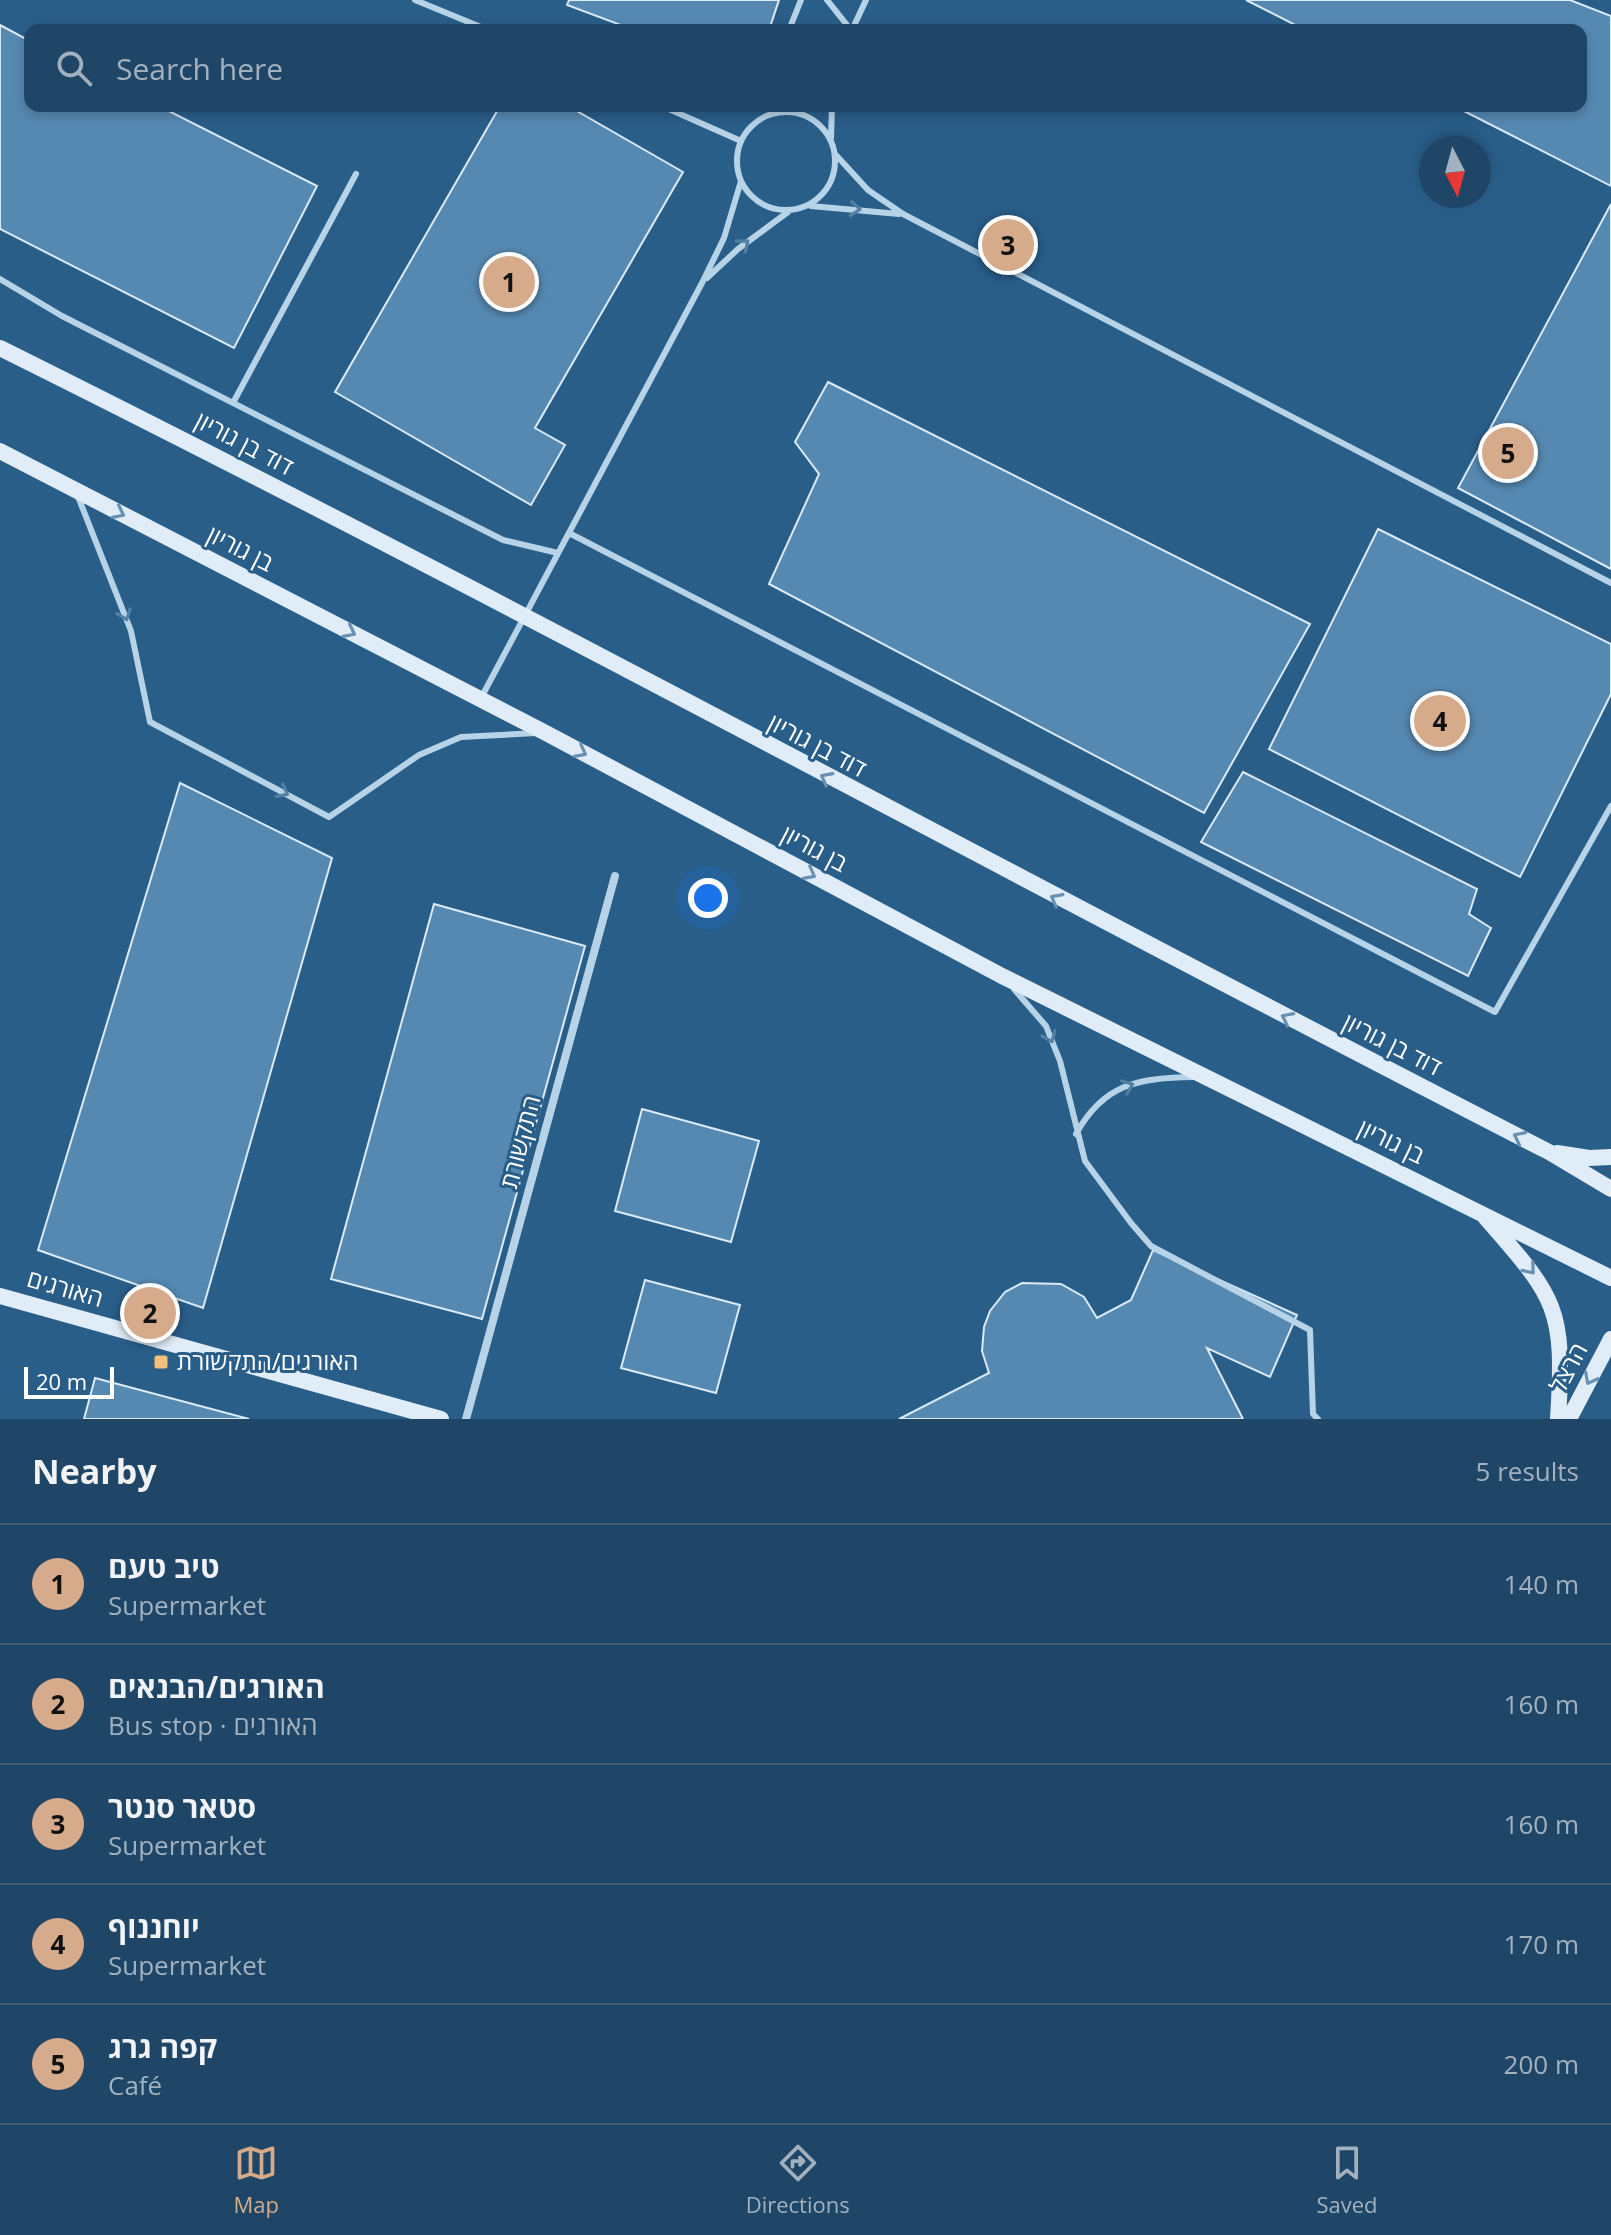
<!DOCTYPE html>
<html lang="en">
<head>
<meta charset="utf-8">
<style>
  :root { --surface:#1f4667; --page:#274d6d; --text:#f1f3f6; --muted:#a1b1c0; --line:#3c5e7b; --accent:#d6ab8b }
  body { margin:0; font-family:"Open Sans","Noto Sans Hebrew",sans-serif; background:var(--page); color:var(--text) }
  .compass { position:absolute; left:1419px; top:136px; width:72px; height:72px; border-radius:50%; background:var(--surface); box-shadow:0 4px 12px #0003; rotate:174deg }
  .scale { position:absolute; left:24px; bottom:20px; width:90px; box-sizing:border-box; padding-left:8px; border:4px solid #fff; border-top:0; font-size:22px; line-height:28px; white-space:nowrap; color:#fff; -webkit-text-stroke:6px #295e89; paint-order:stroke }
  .you { position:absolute; left:708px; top:898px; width:28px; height:28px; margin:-20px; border:6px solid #fff; border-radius:50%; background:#1a73e8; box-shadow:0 0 0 12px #1a73e833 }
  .badge { display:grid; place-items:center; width:52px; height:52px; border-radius:50%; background:var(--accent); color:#111; font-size:26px; font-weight:700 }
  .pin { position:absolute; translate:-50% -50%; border:4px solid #fff; box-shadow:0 2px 8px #0006 }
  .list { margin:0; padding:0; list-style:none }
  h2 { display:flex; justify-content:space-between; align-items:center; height:104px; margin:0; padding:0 32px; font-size:34px }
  h2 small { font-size:26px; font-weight:400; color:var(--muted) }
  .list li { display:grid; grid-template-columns:52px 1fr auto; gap:24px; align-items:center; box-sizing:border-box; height:120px; padding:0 32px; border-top:2px solid var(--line) }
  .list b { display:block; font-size:30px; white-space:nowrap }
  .list p { margin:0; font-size:26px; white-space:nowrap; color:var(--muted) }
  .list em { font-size:26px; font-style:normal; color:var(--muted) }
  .icon { flex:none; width:44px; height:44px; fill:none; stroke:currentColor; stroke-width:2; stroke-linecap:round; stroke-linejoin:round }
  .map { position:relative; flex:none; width:1611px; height:1419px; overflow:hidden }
  .search { position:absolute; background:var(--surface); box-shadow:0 4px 12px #0003; left:24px; right:24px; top:24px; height:88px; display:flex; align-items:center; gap:20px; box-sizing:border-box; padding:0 28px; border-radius:16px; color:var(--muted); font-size:30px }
  .sheet { height:704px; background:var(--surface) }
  nav { display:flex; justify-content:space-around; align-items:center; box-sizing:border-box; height:112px; border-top:2px solid var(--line); background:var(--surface); font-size:22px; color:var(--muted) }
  nav a { display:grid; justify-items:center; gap:4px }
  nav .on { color:var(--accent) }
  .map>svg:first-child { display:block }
</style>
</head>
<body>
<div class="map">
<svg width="1611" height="1419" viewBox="0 0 1611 1419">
  <rect width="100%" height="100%" fill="#295e89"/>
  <path fill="#5689b2" stroke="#daeaf7" stroke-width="2" d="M569,0H779L769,30H634L567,5Z
    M1246,0H1570L1611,16V186L1454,106H1581V30H1305Z
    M0,25L30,41V106H159L317,186L234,348L0,229Z
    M500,106H568L683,172L535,428L565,445L531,505L335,392Z
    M1611,204V569L1458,488Z
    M828,382L1310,624L1204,813L769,584L819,474L795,442Z
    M1378,529L1611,644V694L1520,877L1269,749Z
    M1243,772L1477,889L1469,914L1491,928L1468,976L1201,842Z
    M180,783L332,858L203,1308L38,1250Z
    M434,904L585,946L482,1319L331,1279Z
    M642,1109L759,1141L731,1242L615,1211Z
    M1153,1250L1297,1315L1270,1377L1207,1348L1243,1419H899L989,1373L982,1351L984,1327L990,1311L1005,1292L1022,1283L1061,1284L1084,1297L1097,1318L1131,1300Z
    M645,1280L740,1305L716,1393L621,1368Z
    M95,1378L249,1419H84Z"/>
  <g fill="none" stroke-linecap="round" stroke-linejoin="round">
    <path stroke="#b6d3e8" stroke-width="6" d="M415,0L488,30
      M827,0L851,30
      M789,30L801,0
      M852,30L866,0
      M662,106L741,141
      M737 161a49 49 0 1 1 98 0a49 49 0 1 1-98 0Z
      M831,138L832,106
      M835,154L868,190L903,214L1611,583
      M811,206L899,214
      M707,278L738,249L788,212
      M0,279L62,316L503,540L558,553
      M233,403L356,174
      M77,494L131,631L150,722L329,817L419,755L461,737L536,733
      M569,533L1495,1012L1611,806
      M481,698L702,283L724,238L741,181
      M1014,989L1046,1026L1060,1061L1085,1161L1131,1223L1151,1246L1310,1330L1313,1414L1318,1419
      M1076,1134C1104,1083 1139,1078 1194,1077"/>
    <path stroke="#b6d3e8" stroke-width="8" d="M466,1419L615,876"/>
    <path stroke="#e0edf8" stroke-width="16" d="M0,348C521,607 1031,887 1549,1152L1611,1189
      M0,451L544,732L1002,976L1611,1278
      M1557,1153L1589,1158L1611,1157
      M1485,1217C1557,1299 1565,1308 1558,1419
      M0,1296L441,1419
      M1569,1419L1611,1339"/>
  </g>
  <defs><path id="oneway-chevron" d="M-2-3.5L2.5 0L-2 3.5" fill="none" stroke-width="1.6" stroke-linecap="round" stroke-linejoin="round" transform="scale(2)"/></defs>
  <g stroke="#5381a6">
    <use href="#oneway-chevron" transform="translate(855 209) rotate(5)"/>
    <use href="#oneway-chevron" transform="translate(744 244) rotate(-39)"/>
    <use href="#oneway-chevron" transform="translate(125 615) rotate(70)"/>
    <use href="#oneway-chevron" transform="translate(283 792) rotate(28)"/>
    <use href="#oneway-chevron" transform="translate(1050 1037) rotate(67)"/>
    <use href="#oneway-chevron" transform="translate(1128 1086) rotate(-22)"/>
  </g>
  <g stroke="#6990b0">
    <use href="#oneway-chevron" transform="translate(119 513) rotate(27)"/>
    <use href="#oneway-chevron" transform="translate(350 632) rotate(27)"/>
    <use href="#oneway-chevron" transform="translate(581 752) rotate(28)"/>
    <use href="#oneway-chevron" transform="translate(826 778) rotate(-152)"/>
    <use href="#oneway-chevron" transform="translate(810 874) rotate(28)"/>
    <use href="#oneway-chevron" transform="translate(1056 899) rotate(-152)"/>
    <use href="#oneway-chevron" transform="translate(1287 1018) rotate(-153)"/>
    <use href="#oneway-chevron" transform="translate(1519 1137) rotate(-153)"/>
    <use href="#oneway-chevron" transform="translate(1530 1269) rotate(50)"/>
    <use href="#oneway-chevron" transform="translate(1590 1379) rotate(118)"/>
  </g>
  <rect fill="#f0c17d" stroke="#295e89" stroke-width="3" x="153" y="1354" width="16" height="16" rx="4"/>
  <g text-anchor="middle" stroke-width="6" stroke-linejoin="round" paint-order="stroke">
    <g font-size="24" fill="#fff" stroke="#295e89">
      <text transform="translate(244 444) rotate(28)" y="8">דוד בן גוריון</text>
      <text transform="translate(240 549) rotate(27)" y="8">בן גוריון</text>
      <text transform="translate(817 746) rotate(28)" y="8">דוד בן גוריון</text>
      <text transform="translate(814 849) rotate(28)" y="8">בן גוריון</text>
      <text transform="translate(1392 1045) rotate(27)" y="8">דוד בן גוריון</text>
      <text transform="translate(521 1142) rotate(-75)" y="8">התקשורת</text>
      <text transform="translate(1391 1142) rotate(26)" y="8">בן גוריון</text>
      <text transform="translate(65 1289) rotate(16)" y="8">האורגים</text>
      <text transform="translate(1569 1368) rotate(-62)" y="8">הרצל</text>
    </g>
    <g font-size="24" fill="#fff" stroke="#295e89" text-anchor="start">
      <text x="177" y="1370">האורגים/התקשורת</text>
    </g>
  </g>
</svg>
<svg class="compass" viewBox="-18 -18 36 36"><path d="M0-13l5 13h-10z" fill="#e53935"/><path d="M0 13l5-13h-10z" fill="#a1b1c0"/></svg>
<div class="scale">20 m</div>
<div class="you"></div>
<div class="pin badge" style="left:509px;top:282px">1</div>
<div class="pin badge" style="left:150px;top:1313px">2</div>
<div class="pin badge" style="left:1008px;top:245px">3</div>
<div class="pin badge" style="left:1440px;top:721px">4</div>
<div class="pin badge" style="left:1508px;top:453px">5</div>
<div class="search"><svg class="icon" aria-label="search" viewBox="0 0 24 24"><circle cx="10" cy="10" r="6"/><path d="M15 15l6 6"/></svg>Search here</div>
</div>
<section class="sheet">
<h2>Nearby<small>5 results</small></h2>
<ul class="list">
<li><span class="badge">1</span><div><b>טיב טעם</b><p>Supermarket</p></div><em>140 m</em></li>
<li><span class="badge">2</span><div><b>האורגים/הבנאים</b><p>Bus stop · האורגים</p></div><em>160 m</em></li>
<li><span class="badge">3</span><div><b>סטאר סנטר</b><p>Supermarket</p></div><em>160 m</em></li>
<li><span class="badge">4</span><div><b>יוחננוף</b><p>Supermarket</p></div><em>170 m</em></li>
<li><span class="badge">5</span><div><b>קפה גרג</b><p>Café</p></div><em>200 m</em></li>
</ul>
</section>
<nav>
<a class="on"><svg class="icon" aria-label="map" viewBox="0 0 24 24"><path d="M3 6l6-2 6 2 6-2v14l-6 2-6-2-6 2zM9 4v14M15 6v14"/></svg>Map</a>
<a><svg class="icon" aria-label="directions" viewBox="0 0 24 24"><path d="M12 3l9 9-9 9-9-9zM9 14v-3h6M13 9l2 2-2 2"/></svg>Directions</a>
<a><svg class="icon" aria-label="saved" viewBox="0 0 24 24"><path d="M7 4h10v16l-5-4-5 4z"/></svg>Saved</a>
</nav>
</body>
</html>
